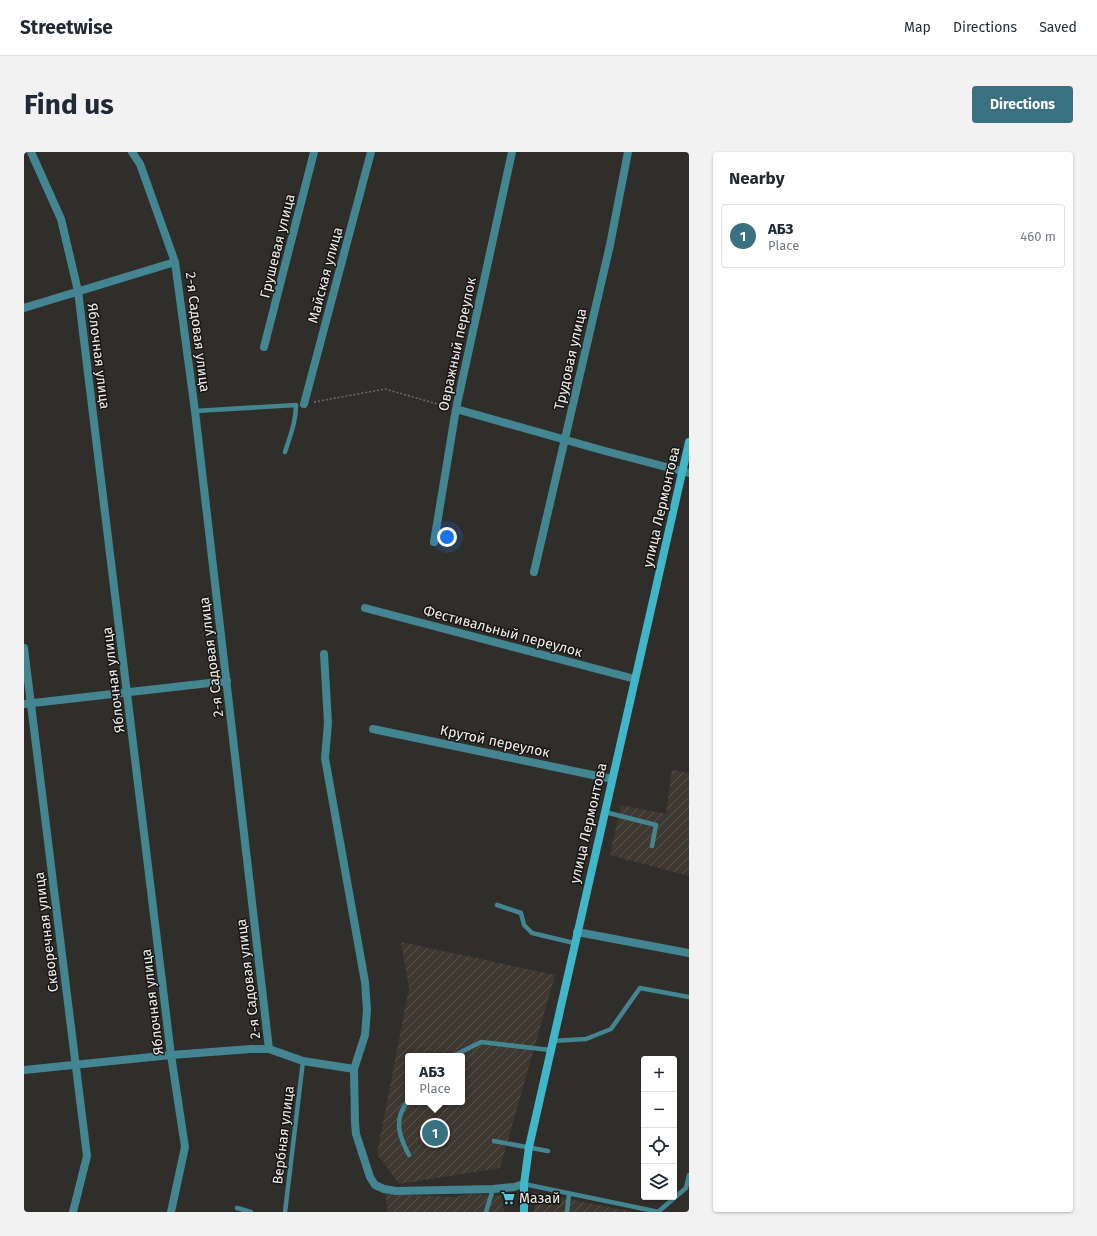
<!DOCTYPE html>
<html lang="en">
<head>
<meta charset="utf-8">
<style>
  :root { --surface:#fff; --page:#f2f2f3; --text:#1f2937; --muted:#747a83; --line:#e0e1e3; --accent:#377182 }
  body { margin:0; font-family:"Fira Sans",sans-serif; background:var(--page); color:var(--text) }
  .controls { position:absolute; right:12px; bottom:12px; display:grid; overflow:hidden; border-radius:4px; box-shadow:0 1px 3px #0004 }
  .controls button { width:36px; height:36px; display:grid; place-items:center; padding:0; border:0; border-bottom:1px solid var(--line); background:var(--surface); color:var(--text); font:20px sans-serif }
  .you { position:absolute; left:423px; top:385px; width:14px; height:14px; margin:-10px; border:3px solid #fff; border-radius:50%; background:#1a73e8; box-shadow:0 0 0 6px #1a73e833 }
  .badge { display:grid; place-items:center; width:26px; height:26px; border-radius:50%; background:var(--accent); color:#fff; font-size:13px; font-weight:700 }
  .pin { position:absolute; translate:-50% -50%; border:2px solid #fff; box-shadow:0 1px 4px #0006 }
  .popup { position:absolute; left:381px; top:901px; width:60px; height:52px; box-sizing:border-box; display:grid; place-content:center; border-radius:4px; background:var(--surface); filter:drop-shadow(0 1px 3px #0005); font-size:13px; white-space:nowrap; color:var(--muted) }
  .popup b { font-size:15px; color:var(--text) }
  .popup::after { content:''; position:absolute; left:50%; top:100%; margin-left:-8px; border:8px solid transparent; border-top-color:var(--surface) }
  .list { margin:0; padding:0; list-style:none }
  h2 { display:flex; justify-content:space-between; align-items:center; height:52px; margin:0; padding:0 16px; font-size:17px }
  h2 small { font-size:13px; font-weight:400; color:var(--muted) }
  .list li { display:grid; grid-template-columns:26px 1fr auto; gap:12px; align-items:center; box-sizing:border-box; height:64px; margin:0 8px 8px; padding:0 8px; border:1px solid var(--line); border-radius:4px }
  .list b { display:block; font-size:15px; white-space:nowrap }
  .list p { margin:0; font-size:13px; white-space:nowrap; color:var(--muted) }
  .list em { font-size:13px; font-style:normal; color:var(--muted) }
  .icon { flex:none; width:22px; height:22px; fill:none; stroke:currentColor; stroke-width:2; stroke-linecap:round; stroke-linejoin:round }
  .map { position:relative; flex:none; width:665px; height:1060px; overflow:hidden; border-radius:4px }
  header { display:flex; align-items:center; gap:24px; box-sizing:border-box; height:56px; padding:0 20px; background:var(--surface); border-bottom:1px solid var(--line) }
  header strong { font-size:19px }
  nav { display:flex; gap:22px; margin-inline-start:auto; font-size:14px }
  .intro { display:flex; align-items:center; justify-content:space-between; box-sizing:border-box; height:96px; padding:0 24px }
  h1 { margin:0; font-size:28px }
  .button { padding:10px 18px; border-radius:4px; background:var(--accent); color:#fff; font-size:14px; font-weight:700 }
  main { display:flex; gap:24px; padding:0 24px }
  aside { flex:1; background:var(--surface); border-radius:4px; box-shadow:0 1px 3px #0004 }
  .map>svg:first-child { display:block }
</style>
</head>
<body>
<header>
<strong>Streetwise</strong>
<nav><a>Map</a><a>Directions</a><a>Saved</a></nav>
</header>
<div class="intro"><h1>Find us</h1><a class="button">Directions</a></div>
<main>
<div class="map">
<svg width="665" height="1060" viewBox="0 0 665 1060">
  <defs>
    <pattern id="industrial-furrows" width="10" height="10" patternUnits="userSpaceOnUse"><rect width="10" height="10" fill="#3f3831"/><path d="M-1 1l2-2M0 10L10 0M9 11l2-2" fill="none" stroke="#5b554f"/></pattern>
  </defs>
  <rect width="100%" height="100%" fill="#302e2b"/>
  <path fill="url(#industrial-furrows)" fill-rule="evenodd" d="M648,618L665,621V724L586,703L597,653L642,662Z
    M377,790L531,823L476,1016L375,1032L353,1002L385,836ZM384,904H438V950H384Z
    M510,1040L609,1060H510Z
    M361,1042L431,1045L444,1042L477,1043L480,1060H364Z"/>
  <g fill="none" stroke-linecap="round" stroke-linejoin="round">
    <path stroke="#6e6c6a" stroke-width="1.5" stroke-dasharray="2 2" stroke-linecap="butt" d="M290,250L361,237L424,255"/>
    <path stroke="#438591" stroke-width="4.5" d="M171,259L272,253C272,270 266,284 261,300
      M581,660L632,673L628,694
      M473,753L497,761L500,773L508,781L550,791
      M528,889L562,887L587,877L616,836L665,845
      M429,904L457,890L526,898
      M384,949C369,968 375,984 385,1003
      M470,989L524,999
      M500,1032L635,1060
      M213,1056L227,1060
      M261,1060L279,909
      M462,1060L469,1037
      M543,1060L545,1042
      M634,1060L662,1036L665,1023"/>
    <path stroke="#438591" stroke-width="8" d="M7,0L37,67L54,139L147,903L161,995L147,1060
      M108,0L116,12L151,110L171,259L245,897
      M0,156L151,110
      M240,195L290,0
      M280,252L347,0
      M432,257L581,299L665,321
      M410,390L432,257L488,0
      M510,420L586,93L604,0
      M341,456L611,527
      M0,496L63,1004L49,1060
      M300,502L304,571L301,606L341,830L343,858L341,883L330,917
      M0,552L203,529
      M349,577L588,627
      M553,780L665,801
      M0,918L147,903L227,897H245L279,909L330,917L331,971L332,982L346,1025L351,1033L360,1037L372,1039L469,1037L490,1035L500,1032"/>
    <path stroke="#41b6c9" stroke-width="8" d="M500,1060V1032L505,995L665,290"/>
  </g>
  <defs>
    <symbol id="supermarket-bare" viewBox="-9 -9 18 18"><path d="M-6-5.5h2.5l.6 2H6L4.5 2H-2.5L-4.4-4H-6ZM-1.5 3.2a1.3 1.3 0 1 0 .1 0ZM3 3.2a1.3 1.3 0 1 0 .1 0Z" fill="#54cadd" stroke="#171615" stroke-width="2.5" paint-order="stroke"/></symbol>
  </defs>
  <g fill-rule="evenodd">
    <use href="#supermarket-bare" x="474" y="1036" width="20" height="20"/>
  </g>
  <g text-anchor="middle" stroke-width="3" stroke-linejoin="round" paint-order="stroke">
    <g font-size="14" fill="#efedec" stroke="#171615">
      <text transform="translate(253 94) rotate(-76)" y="5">Грушевая улица</text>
      <text transform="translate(301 123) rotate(-75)" y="5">Майская улица</text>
      <text transform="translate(174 180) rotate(83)" y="5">2-я Садовая улица</text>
      <text transform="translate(433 192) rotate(-78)" y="5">Овражный переулок</text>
      <text transform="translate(75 204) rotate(83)" y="5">Яблочная улица</text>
      <text transform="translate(546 207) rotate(-77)" y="5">Трудовая улица</text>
      <text transform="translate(637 355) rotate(-77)" y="5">улица Лермонтова</text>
      <text transform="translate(479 479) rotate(15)" y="5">Фестивальный переулок</text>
      <text transform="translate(187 505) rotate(-97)" y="5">2-я Садовая улица</text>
      <text transform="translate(89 528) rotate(-97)" y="5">Яблочная улица</text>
      <text transform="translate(471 589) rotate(12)" y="5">Крутой переулок</text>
      <text transform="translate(564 671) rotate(-77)" y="5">улица Лермонтова</text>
      <text transform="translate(22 780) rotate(-97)" y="5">Скворечная улица</text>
      <text transform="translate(224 827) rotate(-97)" y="5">2-я Садовая улица</text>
      <text transform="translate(128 850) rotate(-97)" y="5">Яблочная улица</text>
      <text transform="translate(259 983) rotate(-83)" y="5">Вербная улица</text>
    </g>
    <g font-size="14" fill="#efedec" stroke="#171615" text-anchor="start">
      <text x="495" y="1051">Мазай</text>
    </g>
  </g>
</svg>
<div class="controls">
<button>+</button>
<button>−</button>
<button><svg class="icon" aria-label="locate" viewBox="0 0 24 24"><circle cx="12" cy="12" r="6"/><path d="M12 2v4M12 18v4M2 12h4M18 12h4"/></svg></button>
<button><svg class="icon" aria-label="layers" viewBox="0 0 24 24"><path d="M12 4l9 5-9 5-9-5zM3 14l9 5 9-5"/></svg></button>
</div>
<div class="you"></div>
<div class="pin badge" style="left:411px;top:981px">1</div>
<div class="popup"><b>АБЗ</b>Place</div>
</div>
<aside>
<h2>Nearby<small></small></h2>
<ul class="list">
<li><span class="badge">1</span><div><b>АБЗ</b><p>Place</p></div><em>460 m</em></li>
</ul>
</aside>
</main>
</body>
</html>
